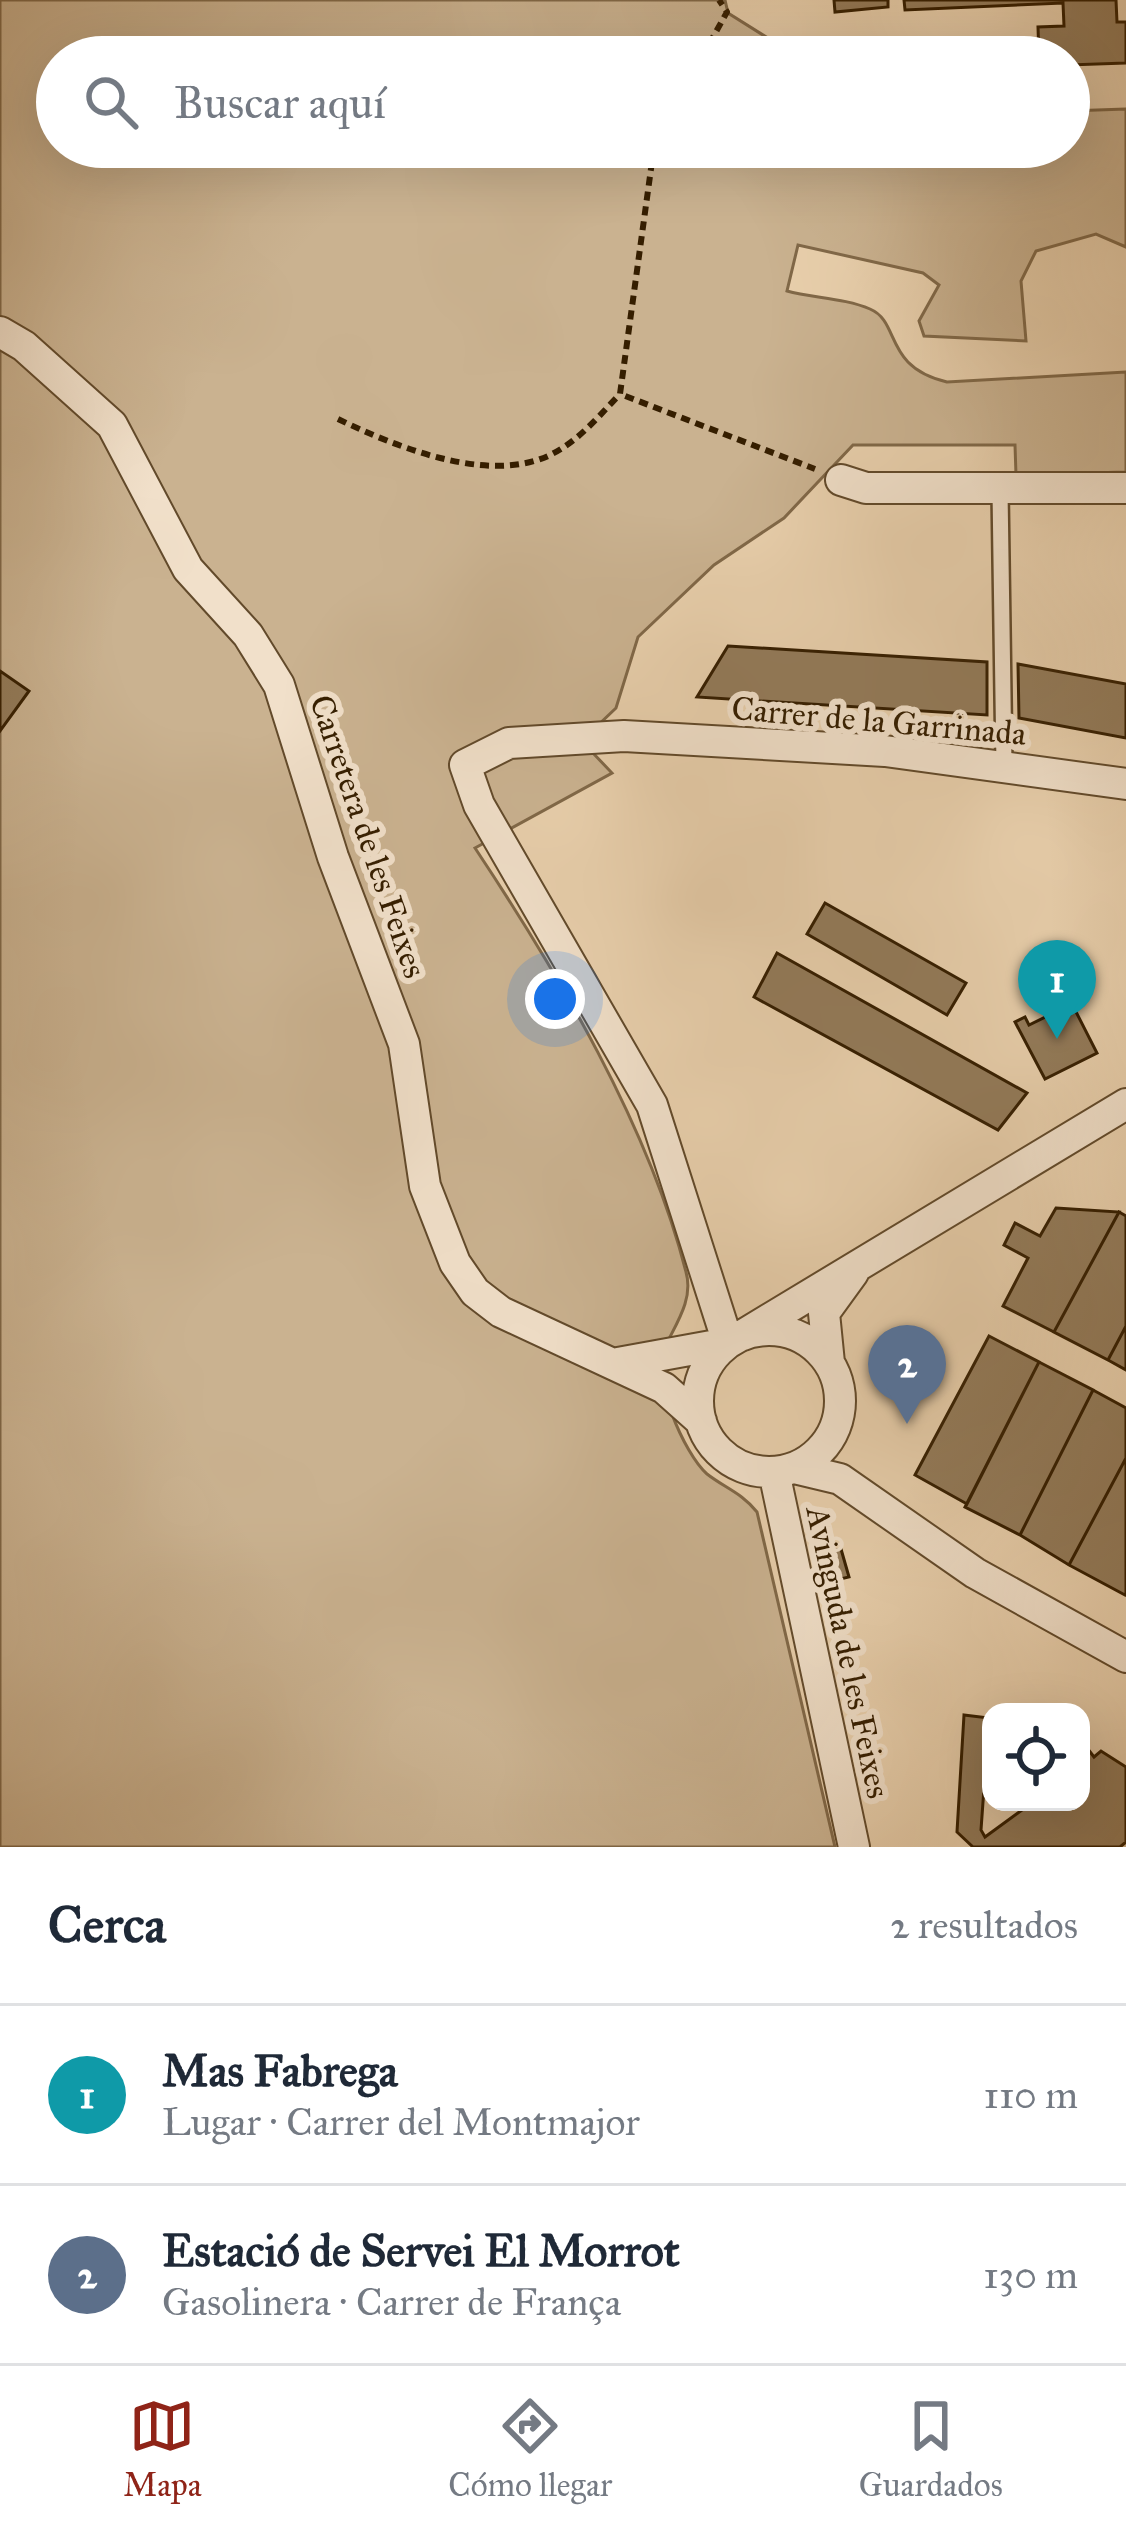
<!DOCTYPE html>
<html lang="es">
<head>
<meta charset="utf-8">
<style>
  :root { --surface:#fff; --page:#f6f6f7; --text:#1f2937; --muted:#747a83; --line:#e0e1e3; --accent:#8f2418 }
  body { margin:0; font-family:"IM FELL Great Primer",serif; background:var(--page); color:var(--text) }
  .controls { position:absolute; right:36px; bottom:36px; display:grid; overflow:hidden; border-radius:24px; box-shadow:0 12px 48px #0002 }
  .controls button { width:108px; height:108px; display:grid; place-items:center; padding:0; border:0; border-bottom:3px solid var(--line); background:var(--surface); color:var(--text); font:60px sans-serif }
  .you { position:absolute; left:555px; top:999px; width:42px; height:42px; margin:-30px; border:9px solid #fff; border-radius:50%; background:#1a73e8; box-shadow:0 0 0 18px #1a73e833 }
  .badge { display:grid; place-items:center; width:78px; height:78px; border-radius:50%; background:var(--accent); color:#fff; font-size:39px; font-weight:700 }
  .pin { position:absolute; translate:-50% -99px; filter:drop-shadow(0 3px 6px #0008) }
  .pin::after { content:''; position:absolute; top:63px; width:42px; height:36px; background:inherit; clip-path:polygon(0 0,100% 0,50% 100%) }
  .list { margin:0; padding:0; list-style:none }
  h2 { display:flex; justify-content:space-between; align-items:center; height:156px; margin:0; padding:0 48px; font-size:51px }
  h2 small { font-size:39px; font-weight:400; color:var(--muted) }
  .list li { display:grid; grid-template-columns:78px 1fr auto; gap:36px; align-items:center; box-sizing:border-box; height:180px; padding:0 48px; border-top:3px solid var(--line) }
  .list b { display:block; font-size:45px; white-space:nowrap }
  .list p { margin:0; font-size:39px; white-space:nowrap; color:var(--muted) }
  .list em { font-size:39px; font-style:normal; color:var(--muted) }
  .icon { flex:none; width:66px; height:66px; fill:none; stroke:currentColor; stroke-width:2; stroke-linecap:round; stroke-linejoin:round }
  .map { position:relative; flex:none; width:1126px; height:1847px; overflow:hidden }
  .search { position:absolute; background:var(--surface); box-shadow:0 12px 48px #0002; left:36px; right:36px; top:36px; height:132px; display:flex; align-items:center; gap:30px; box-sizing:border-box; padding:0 42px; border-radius:66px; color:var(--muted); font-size:45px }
  .sheet { height:516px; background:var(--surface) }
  nav { display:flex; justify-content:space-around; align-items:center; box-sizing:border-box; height:168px; border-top:3px solid var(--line); background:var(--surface); font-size:33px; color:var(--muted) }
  nav a { display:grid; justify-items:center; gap:6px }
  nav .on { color:var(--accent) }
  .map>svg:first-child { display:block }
</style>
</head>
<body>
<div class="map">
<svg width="1126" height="1847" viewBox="0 0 1126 1847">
  <rect width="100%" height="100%" fill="#e9d0ad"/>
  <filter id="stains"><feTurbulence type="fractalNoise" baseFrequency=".00167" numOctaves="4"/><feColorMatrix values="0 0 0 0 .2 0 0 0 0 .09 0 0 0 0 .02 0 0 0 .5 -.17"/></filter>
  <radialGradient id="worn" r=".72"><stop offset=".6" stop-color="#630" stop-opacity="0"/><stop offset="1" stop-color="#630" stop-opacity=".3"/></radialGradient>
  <path fill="#cab290" stroke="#806848" stroke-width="3" d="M0,0H725L728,13L798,57H57V147H1069V111L1126,109V247L1096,234L1036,251L1021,281L1026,341L924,336L919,321L939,285L923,273L798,245L787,291C812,298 845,298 870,309C901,322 883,367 947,382L1126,372V472L1016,475L1015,445H853L784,518L714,565L638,637L616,708L591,732V751L612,773L475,848C558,973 649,1126 686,1272C694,1300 675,1325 664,1349C651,1376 684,1454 707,1474C725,1488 742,1493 757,1512L835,1847H0Z"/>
  <path fill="#937b5a" stroke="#351e00" stroke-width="3" d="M834,0H888V7L835,12Z
    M904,0H1116L1117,22H1126V63L1069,65V57H1039L1038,27L1064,26L1063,3L905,10Z
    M728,646L987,662V715L697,697Z
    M1018,664L1126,684V738L1019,718Z
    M0,671L29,691L0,731Z
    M825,903L966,983L947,1015L807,934Z
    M777,953L1027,1093L998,1130L754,997Z
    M1072,1004L1097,1053L1045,1079L1015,1022L1025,1017L1029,1025Z
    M1056,1208L1119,1212L1054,1332L1003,1306L1028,1258L1004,1245L1015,1223L1040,1236Z
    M1119,1212L1126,1216V1326L1108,1360L1054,1332Z
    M1126,1326V1370L1108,1360Z
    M989,1336L1039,1362L967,1504L915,1475Z
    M1039,1362L1093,1390L1020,1535L965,1507Z
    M1093,1390L1126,1408V1458L1069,1565L1020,1535Z
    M1126,1458V1593L1125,1595L1069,1565Z
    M841,1549L849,1577L832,1581L825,1553Z
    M964,1715L989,1718L981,1830L985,1837L1033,1802H1081V1740L1094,1757L1101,1751L1126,1767V1842L1120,1847H973L957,1832Z"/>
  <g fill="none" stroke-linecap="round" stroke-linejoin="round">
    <defs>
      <path id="service" d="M1000,490L1004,765"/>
      <path id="minor" d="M0,332L24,346L112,425L188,569L248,635L279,685L333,857L404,1044L425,1186L455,1263L475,1292L501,1312L664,1388L701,1421
        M841,480L866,488H1126
        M698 1401a71 71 0 1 1 142 0a71 71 0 1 1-142 0Z
        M743,1335L1126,1104
        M618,1363L728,1343L652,1105L479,805L465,765L509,743L624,736L885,751L1126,784
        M829,1363L824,1313L853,1273
        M794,1468L840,1479L975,1573L1126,1657
        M774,1472L854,1847"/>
    </defs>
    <use href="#service" stroke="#624a2b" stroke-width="20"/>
    <use href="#minor" stroke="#624a2b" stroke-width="34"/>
    <path stroke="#351e00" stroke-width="6" stroke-dasharray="9 6" stroke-linecap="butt" d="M702,57L727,12L719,0
      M654,147L620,394L815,469
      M338,419C394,446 486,484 548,456C578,442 598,417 620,394"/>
    <use href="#service" stroke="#f1e0ca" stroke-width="15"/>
    <use href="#minor" stroke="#f1e0ca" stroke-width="30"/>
  </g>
  <g text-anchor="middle" stroke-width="12" stroke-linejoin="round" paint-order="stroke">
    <g font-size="33" fill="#351e00" stroke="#f1e0ca">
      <text transform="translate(879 720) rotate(5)" y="12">Carrer de la Garrinada</text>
      <text transform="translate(369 836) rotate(71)" y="12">Carretera de les Feixes</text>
      <text transform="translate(849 1652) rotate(78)" y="12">Avinguda de les Feixes</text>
    </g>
  </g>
  <rect width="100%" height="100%" filter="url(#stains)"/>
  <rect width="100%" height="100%" fill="url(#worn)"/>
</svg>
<div class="controls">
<button><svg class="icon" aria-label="locate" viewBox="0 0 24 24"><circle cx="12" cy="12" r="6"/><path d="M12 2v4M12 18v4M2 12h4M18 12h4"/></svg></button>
</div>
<div class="you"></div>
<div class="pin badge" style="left:1057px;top:1039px;background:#0f9aa8">1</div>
<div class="pin badge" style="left:907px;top:1424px;background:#5c6f8a">2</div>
<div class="search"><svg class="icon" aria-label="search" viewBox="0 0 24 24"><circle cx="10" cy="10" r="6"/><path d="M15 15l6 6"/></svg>Buscar aquí</div>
</div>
<section class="sheet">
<h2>Cerca<small>2 resultados</small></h2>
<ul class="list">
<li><span class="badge" style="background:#0f9aa8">1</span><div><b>Mas Fabrega</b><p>Lugar · Carrer del Montmajor</p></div><em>110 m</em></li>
<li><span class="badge" style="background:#5c6f8a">2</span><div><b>Estació de Servei El Morrot</b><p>Gasolinera · Carrer de França</p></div><em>130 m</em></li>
</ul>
</section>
<nav>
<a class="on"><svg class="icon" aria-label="map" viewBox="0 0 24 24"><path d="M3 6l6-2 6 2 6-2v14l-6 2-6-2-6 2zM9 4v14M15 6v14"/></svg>Mapa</a>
<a><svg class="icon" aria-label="directions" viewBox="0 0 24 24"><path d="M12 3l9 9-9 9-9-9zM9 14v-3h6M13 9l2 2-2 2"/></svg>Cómo llegar</a>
<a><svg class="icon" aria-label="saved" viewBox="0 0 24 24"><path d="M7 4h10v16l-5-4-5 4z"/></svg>Guardados</a>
</nav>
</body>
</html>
